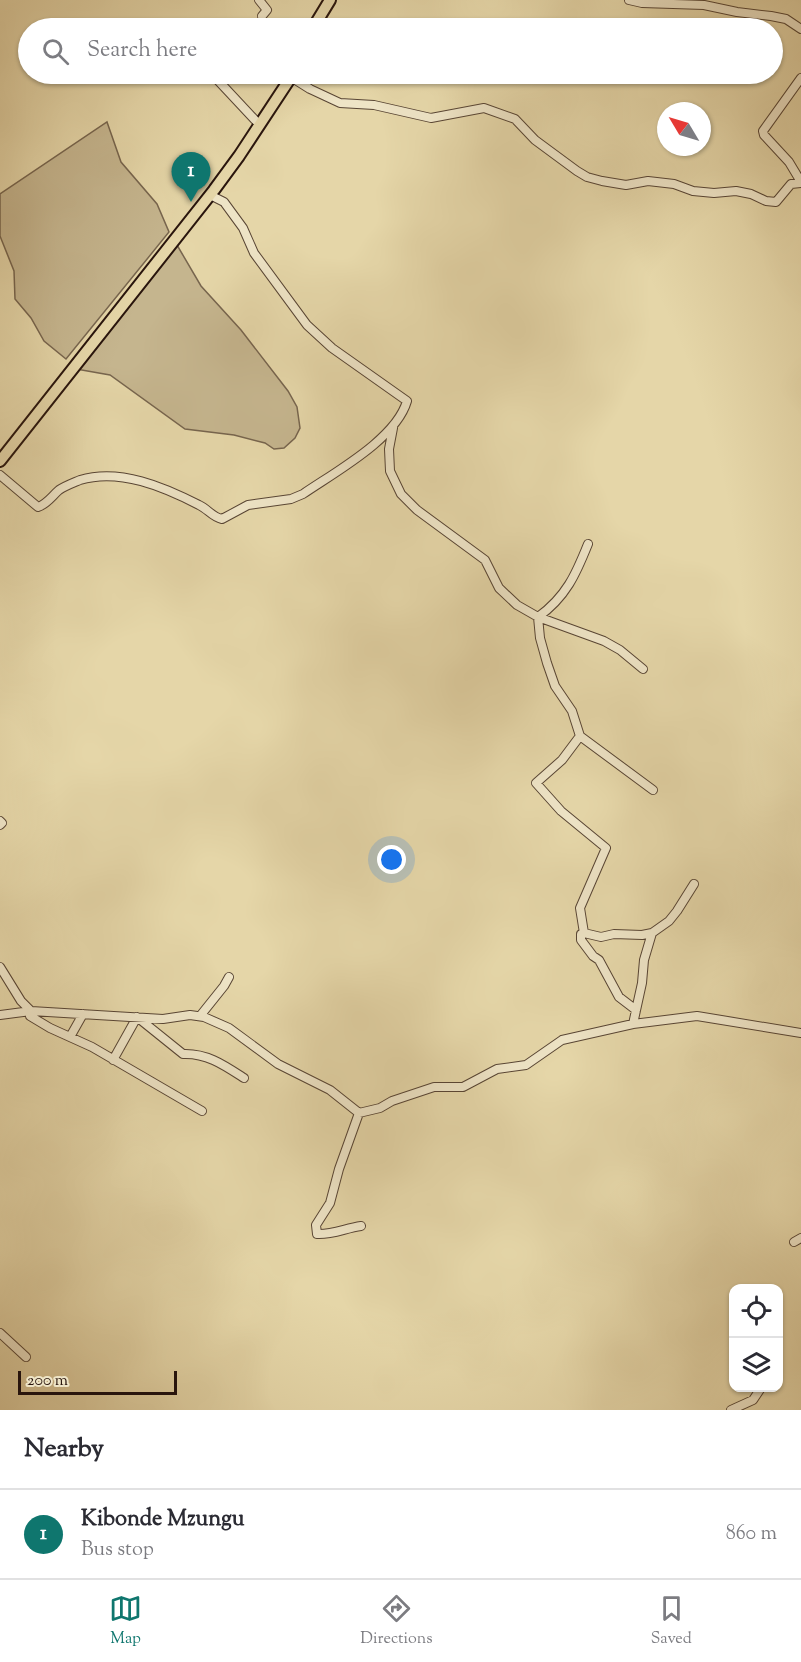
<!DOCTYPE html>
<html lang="en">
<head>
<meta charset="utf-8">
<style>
  :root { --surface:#fff; --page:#f7f7f7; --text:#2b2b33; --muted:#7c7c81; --line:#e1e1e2; --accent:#0f766e }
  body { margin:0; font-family:"Sorts Mill Goudy",serif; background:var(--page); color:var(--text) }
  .controls { position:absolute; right:18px; bottom:18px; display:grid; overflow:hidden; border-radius:12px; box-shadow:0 2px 4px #0004 }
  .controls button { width:54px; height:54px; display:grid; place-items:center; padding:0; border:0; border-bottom:2px solid var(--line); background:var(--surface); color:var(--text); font:30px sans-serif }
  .compass { position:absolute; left:657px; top:102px; width:54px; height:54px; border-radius:50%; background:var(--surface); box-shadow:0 2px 4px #0004; rotate:308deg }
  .scale { position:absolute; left:18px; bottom:15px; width:159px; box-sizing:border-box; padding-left:6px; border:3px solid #29150d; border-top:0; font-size:16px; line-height:21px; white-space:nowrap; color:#29150d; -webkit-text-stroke:4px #eee4c6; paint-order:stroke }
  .you { position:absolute; left:392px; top:860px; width:21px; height:21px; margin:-15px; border:4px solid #fff; border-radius:50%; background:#1a73e8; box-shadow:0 0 0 9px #1a73e833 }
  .badge { display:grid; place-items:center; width:39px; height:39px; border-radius:50%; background:var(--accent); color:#fff; font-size:20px; font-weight:700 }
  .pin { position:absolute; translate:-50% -50px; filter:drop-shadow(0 2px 3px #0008) }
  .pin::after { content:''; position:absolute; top:32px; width:21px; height:18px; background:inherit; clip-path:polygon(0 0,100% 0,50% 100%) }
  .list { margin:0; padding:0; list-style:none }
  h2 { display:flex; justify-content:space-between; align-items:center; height:78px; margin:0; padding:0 24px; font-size:26px }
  h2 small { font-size:20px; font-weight:400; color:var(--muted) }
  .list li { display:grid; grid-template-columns:39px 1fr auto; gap:18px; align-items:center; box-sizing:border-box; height:90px; padding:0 24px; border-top:2px solid var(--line) }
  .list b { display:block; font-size:22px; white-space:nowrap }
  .list p { margin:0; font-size:20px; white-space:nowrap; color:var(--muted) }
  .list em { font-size:20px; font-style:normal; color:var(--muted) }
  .icon { flex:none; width:33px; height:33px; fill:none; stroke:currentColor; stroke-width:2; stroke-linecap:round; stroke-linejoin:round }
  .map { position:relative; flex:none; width:801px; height:1410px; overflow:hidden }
  .search { position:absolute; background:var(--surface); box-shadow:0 2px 4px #0004; left:18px; right:18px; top:18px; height:66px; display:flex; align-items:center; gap:15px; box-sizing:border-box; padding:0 21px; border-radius:33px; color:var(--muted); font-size:22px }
  .sheet { height:168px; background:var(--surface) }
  nav { display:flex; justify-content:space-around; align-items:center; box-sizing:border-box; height:84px; border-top:2px solid var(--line); background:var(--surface); font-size:16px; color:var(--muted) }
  nav a { display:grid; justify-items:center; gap:3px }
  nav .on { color:var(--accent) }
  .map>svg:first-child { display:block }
</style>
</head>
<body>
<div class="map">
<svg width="801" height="1410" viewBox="0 0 801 1410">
  <rect width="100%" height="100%" fill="#e5d6a8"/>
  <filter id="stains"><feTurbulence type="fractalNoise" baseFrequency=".00333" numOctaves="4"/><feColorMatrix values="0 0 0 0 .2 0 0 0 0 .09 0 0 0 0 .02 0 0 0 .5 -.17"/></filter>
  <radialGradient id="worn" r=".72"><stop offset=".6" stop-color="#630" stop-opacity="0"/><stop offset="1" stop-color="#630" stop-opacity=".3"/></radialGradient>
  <path fill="#c5b58e" stroke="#77654e" stroke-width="1.5" d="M107,122L121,162L157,204L169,232L66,359L44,341L31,318L15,299L14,271L0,236V194Z
    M177,245L201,286L241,330L288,391L297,407L300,428L295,438L284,448L274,449L265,443L234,435L185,429L110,375L76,369Z"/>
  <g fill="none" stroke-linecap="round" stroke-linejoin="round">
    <defs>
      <path id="minor" d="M259,0L267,10L262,16
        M629,0L642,3L704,5L737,12L771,16L786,19L801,29
        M212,74L255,120
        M291,77L310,89L340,103L374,105L431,118L484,108L515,119L535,140L577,171L587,177L602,181L626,185L648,181L674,184L693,191L714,193L736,191L751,194L766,201L776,202L791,184L801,183
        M801,78L763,131L764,135L789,162L801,182
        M393,428L389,449L390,471L401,494L417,510L485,560L499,588L517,605L538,617L604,641L620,650L643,669
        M0,475L38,507C47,504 52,496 59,490C65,486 73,483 80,480C120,468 164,487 199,505C208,509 212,517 222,519L248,505L291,499L303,494C335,472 396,439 407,401L332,348L307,325L254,253L243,228L224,202L210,195
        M588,544C576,574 566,597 538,617L540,638L547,663L555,686L572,711L580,736L562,760L536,783L561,811L606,848L580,908L584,933L601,937L614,934L642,935L652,933
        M580,736L653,790
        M0,821L2,823L0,825
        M584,933L581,934V940L593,956L599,960L619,997L636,1010
        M0,967L21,1001L31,1011L30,1016L50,1028L92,1047L202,1111
        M0,1015L31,1011L163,1019L190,1015L204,1017L229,1028L278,1064L330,1090L359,1113L380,1108L392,1101L434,1087H463L497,1069L526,1065L562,1040L633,1024L697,1016L801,1033
        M200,1016L224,986L229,977
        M633,1024L642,983L644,960L652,933L669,921L677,911L694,884
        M70,1037L83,1014
        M113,1060L137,1017L183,1054C207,1053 224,1065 244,1078
        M359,1113L339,1169L330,1203L316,1225L317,1234C332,1235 346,1228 361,1226
        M794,1242L801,1238
        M0,1333L26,1357
        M731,1410L753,1400L761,1388"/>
      <path id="major" d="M313,28L330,0
        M0,461L214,190L239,156L293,74"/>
    </defs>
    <use href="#minor" stroke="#584534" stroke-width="10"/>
    <use href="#major" stroke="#29150d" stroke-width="14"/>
    <use href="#minor" stroke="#eee4c6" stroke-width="8"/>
    <use href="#major" stroke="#e5d6a8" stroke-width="10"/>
  </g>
  <rect width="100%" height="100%" filter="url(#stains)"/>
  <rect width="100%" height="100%" fill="url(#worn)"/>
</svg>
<div class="controls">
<button><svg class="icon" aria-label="locate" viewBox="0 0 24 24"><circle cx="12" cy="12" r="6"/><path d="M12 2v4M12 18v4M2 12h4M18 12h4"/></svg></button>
<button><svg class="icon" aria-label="layers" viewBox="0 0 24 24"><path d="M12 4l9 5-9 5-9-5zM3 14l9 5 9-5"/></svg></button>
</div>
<svg class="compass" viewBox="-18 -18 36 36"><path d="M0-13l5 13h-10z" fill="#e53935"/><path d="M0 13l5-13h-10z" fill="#7c7c81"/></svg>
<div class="scale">200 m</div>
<div class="you"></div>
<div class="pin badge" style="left:191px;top:202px">1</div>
<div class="search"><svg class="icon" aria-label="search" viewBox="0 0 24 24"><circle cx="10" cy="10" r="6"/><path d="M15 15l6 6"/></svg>Search here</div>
</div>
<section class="sheet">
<h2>Nearby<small></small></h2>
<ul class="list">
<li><span class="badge">1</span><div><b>Kibonde Mzungu</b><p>Bus stop</p></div><em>860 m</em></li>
</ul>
</section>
<nav>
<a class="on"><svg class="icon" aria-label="map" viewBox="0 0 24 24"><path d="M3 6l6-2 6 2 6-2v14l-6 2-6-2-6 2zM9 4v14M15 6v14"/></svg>Map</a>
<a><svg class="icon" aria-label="directions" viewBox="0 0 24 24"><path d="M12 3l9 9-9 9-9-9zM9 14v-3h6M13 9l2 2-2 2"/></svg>Directions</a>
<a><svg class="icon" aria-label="saved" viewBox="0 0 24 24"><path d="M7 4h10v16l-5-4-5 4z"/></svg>Saved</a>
</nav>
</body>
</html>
